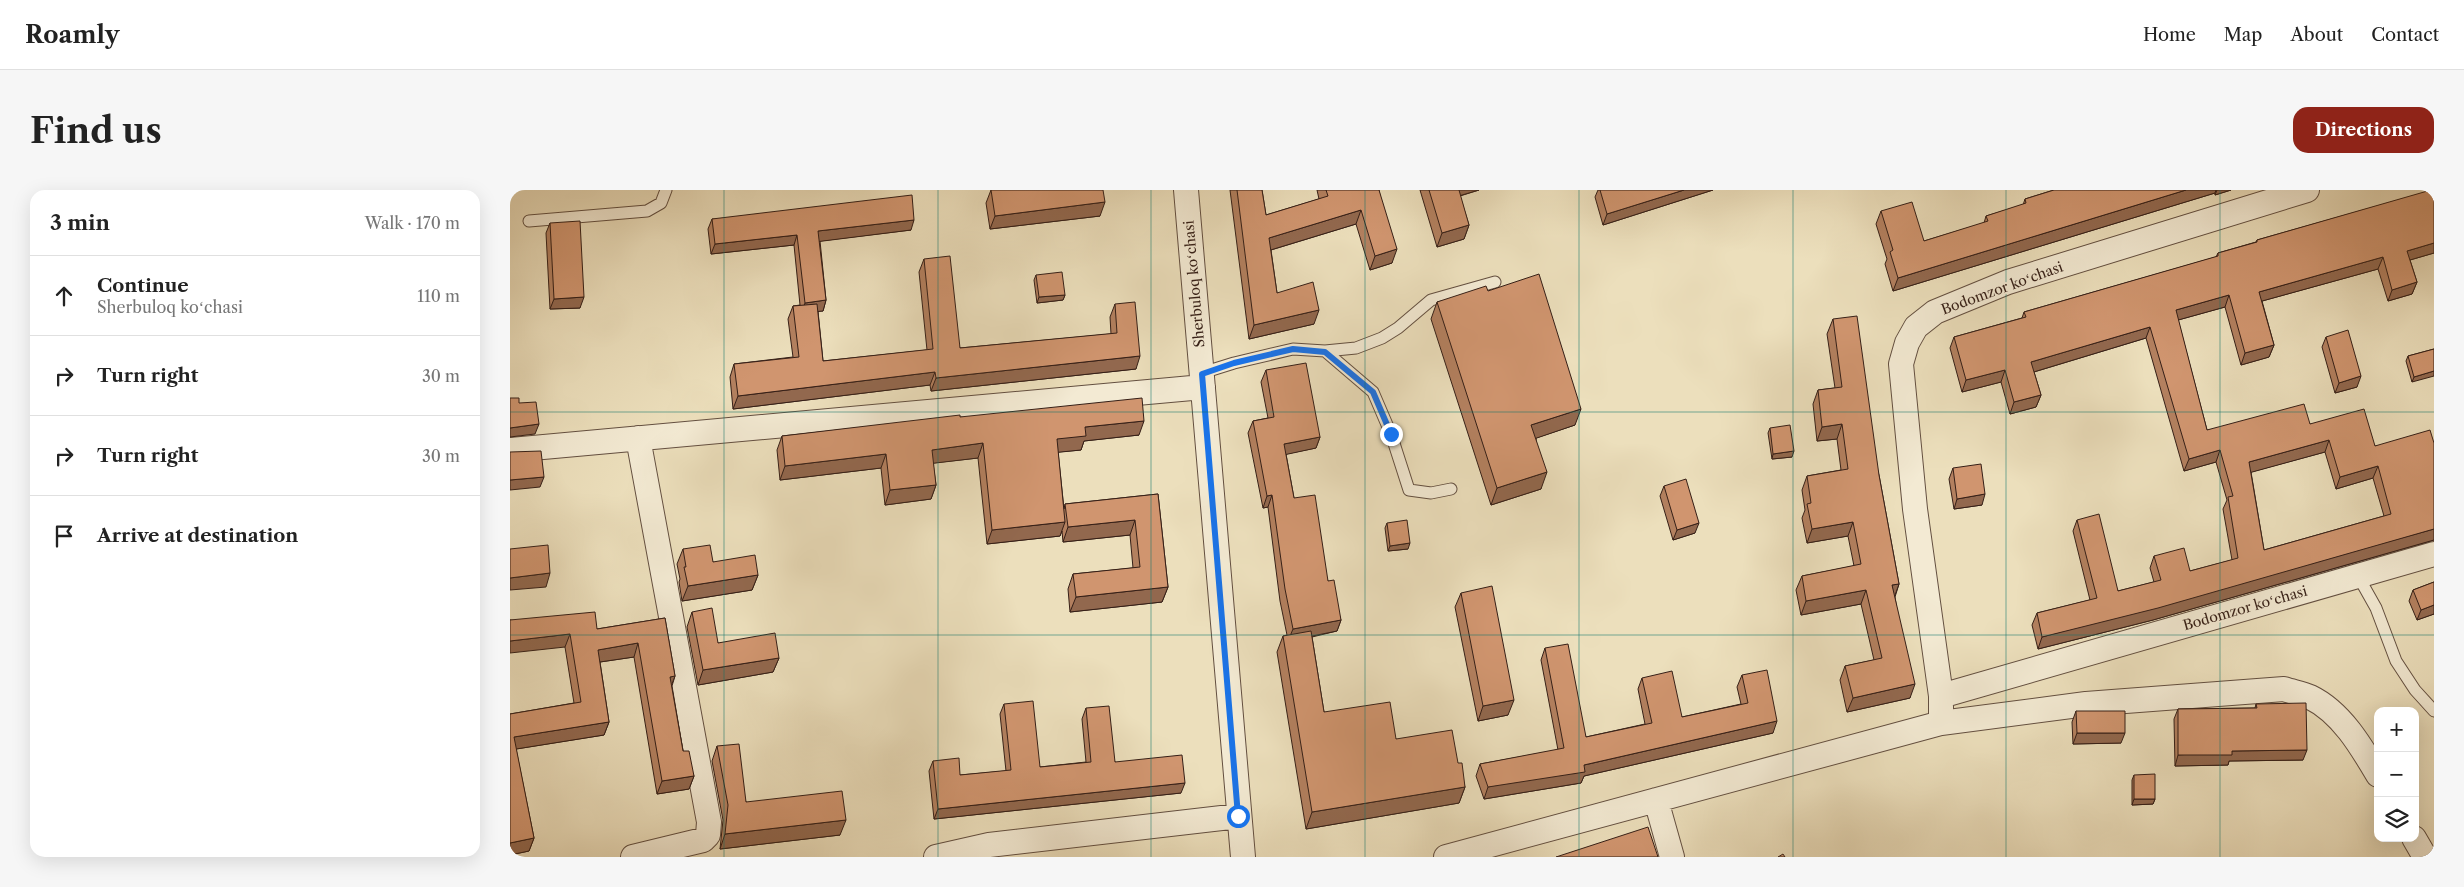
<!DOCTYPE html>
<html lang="en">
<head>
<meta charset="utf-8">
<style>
  :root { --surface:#fff; --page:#f6f6f6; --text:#222; --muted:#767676; --line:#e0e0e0; --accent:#8f2418 }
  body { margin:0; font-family:"Libre Caslon Text",serif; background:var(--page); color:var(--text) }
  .controls { position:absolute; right:15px; bottom:15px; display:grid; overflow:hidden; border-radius:10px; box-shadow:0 5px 20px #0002 }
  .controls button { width:45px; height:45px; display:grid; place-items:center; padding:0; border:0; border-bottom:1px solid var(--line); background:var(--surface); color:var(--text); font:25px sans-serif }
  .stop { position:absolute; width:15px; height:15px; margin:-11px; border:4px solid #1a73e8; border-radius:50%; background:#fff }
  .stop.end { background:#1a73e8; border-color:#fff; box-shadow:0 1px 5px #0008 }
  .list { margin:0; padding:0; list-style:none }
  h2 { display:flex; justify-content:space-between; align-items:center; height:65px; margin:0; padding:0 20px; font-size:21px }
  h2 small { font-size:16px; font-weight:400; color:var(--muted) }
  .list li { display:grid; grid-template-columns:32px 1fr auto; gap:15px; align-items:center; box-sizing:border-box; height:80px; padding:0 20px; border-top:1px solid var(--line) }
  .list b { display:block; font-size:19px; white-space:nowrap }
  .list p { margin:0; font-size:16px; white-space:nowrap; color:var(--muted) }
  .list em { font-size:16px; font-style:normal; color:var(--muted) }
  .icon { flex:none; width:28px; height:28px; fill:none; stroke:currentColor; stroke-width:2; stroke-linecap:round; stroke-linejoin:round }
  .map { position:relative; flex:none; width:1924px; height:667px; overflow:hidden; border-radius:15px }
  header { display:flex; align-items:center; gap:30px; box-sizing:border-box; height:70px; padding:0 25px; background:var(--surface); border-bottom:1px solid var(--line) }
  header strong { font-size:24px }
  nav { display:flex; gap:28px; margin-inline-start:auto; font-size:18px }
  .intro { display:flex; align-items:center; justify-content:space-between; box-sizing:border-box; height:120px; padding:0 30px }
  h1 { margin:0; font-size:35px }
  .button { padding:12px 22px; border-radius:15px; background:var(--accent); color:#fff; font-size:18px; font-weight:700 }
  main { display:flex; gap:30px; padding:0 30px }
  aside { flex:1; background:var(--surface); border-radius:15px; box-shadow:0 5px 20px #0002 }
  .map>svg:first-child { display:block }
</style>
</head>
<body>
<header>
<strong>Roamly</strong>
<nav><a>Home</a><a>Map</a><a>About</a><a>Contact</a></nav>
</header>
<div class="intro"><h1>Find us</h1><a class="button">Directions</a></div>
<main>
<aside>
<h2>3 min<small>Walk · 170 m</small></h2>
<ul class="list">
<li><svg class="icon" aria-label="ahead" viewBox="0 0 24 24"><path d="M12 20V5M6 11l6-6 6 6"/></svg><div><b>Continue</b><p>Sherbuloq koʻchasi</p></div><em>110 m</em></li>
<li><svg class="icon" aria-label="right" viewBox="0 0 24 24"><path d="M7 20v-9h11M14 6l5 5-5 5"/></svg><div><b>Turn right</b></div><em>30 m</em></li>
<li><svg class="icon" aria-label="right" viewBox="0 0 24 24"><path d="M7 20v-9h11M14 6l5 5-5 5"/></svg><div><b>Turn right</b></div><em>30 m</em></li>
<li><svg class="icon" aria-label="arrive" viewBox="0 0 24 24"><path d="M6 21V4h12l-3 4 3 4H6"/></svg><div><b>Arrive at destination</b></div></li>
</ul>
</aside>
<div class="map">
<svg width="1924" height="667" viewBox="0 0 1924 667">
  <rect width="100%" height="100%" fill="#ecdfbc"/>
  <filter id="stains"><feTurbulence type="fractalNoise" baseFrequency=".004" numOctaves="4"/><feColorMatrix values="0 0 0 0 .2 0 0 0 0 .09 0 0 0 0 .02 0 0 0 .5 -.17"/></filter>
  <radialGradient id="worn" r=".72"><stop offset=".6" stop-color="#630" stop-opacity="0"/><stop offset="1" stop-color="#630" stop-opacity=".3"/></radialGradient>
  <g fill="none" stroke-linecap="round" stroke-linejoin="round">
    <defs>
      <path id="service" d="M19,31L137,21L151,13L156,0
        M815,161L846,158L872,148L888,138L921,110L985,92
        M692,183L724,173L783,159L815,161L863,202L881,244L899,300L921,303L941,299
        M1848,386L1866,418L1886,471L1905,500L1924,521"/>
      <path id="minor" d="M676,0L733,667
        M0,260L693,197
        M1431,506L1924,364
        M1431,533V506L1405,319L1391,174L1397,153L1406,137L1425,122L1498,92L1797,0
        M1146,610L1162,667
        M1904,648L1915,667
        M123,667L193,650L198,645L199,632L128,248
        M426,667L479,655L729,626
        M936,667L1431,533L1576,514L1774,499C1782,502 1792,503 1800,507C1831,522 1851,556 1868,585"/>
    </defs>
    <use href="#service" stroke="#634f40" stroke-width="13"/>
    <use href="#minor" stroke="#634f40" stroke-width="26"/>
    <use href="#service" stroke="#f3ead3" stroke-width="11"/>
    <use href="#minor" stroke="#f3ead3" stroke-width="24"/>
  </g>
  <path fill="#b3805f" stroke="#351f17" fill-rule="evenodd" d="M481,0L590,26L480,39L476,13Z
    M720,0H752L756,25L809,9L807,0H869L882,73L860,80L846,34L761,60L767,103L804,134L739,149Z
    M910,0H969L950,6L959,35L954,49L927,57Z
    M1088,0H1203L1093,35L1085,7Z
    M1544,0H1721L1705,5V3L1383,101L1375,74L1377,69L1366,34L1371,21L1414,51L1474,33L1476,26L1513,15L1515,9Z
    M1924,0V63L1900,70L1907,92L1902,104L1878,111L1868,79L1752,111L1764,155L1759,167L1731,175L1715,117L1668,130L1697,240L1800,234L1865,256L1924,253V350L1643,430L1528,459L1522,435L1527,423L1580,410L1563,341L1567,330L1608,401L1644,392L1640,378L1644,366L1680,381L1722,370L1713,319L1717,310L1706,272L1674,281L1636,148L1524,182L1531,205L1526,217L1500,224L1491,192L1452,202L1440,158L1444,147L1512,128L1514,122L1706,67L1708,63L1746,52L1747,50ZM1815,262L1826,299L1863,288L1874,326L1754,360L1741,282Z
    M202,29L401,40L310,51L316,110L313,121H308L313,171L417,160L409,82L414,69L450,158L601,144L600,127L605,114L626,179L421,201L420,195L223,219L220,187L224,174L283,167L278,129L283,116L290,115L284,55L201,64L198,39Z
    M40,33L70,118L40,119L36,43Z
    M526,85L555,105L553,110L527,113L524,90Z
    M978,101L1065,235L1026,248L1031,299L981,315L921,129L927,112Z
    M1323,129L1369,285L1389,394L1385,407L1400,508L1337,522L1330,490L1335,476L1364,470L1351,414L1291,425L1286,400L1292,386L1344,376L1338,346L1297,353L1292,328L1295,320L1292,300L1297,286L1331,280L1327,249L1307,251L1303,214L1308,200L1325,198L1317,144Z
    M1816,147L1847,197L1825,203L1812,157Z
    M1924,159L1902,192L1896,171L1898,166Z
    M756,180L810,247L806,258L776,264L784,308L818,391L831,430L827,441L802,447L814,522L886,549L948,573L955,597L949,613L796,639L767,462L773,446L777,445L770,411L758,317L753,318L738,243L743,231L758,228L751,192Z
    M450,227L629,245L574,251L571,260L548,262L554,319L555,314L648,304L658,397L652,412L560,422L558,399L563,384L623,378L620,345L553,352L552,341L550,346L477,354L468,268L423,273L426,295L421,309L375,315L371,278L270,290L267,260L272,246Z
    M1260,238L1282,267L1262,269L1258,243Z
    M1443,278L1472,315L1444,319L1439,289Z
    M1154,296L1185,343L1163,350L1150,306Z
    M877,333L898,359L878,361L875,338Z
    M173,359L203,372L248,385L242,400L172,411L169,392L170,389L167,374Z
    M1924,392V424L1907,430L1899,411L1903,400Z
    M951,403L998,525L968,531L945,417Z
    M182,422L208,453L269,468L263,482L188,495L177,437Z
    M155,428L165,486L162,496L173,561L184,586L179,599L147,604L124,467L90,472L99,532L94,545L6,559L24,648L19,661L0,665V524L64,513L55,457L0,430L87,439Z
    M1035,458L1076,547L1135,534L1128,499L1132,488L1172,527L1231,514L1227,497L1232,485L1263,543L1074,586L1071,593L974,609L966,586L970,574L1048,560L1031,470Z
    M494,514L530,577L576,572L572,529L576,518L605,572L671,603L424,629L419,581L423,571L450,585L496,581L490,524Z
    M1746,514L1793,570L1719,571L1718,575L1665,576L1664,529L1668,519L1745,518Z
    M1566,521L1611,553L1563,554L1562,532Z
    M207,556L236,612L330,645L210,659L213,630L202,571Z
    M1624,585L1645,609L1643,614L1622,615V590Z"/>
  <path fill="#92684e" stroke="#351f17" d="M945,0H969L942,8Z
    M1174,0H1203L1093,35L1097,24Z
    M1676,0H1706L1705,3L1383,101L1388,88Z
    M1707,0H1721L1705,5Z
    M595,12L590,26L480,39L485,26Z
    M851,20L846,34L754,62L759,48Z
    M404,30L401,40L305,52L308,41Z
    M959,35L954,49L927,57L932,43Z
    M287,45L284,55L201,64L205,54Z
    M1924,53V63L1893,72L1897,61Z
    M887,59L882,73L860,80L865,66Z
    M1873,67L1868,79L1745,113L1749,102Z
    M1907,92L1902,104L1878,111L1882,100Z
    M555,105L553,110L527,113L529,107Z
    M1719,105L1715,117L1661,132L1666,120Z
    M74,107L70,118L40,119L44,109Z
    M316,110L313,121L291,123L295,113Z
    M809,120L804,134L739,149L744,135Z
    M1640,137L1636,148L1517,184L1521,172Z
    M1764,155L1759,167L1731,175L1735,163Z
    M630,166L626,179L421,201L426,188Z
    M1495,180L1491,192L1452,202L1456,190Z
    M1924,181V186L1902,192L1904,187Z
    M425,182L420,195L223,219L228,206Z
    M1851,186L1847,197L1825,203L1829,193Z
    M1531,205L1526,217L1500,224L1504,212Z
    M1071,219L1065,235L1015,252L1021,235Z
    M634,231L629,245L574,251L571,260L541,263L547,249L575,237Z
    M29,234L25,244L0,247V238Z
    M1332,234L1327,249L1307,251L1312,237Z
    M810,247L806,258L769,266L774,254Z
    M1819,250L1815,262L1735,284L1739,272Z
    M473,253L468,268L417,274L422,260Z
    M1710,260L1706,272L1674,281L1679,269Z
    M1284,261L1282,267L1262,269L1263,264Z
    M376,264L371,278L270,290L275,276Z
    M1868,276L1863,288L1826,299L1830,287Z
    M1037,282L1031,299L981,315L987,298Z
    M34,287L30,297L0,300V290Z
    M426,295L421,309L375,315L380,300Z
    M1475,304L1472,315L1444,319L1447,309Z
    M762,305L758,317L753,318L757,306Z
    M625,330L620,345L553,352L558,337Z
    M555,332L550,346L477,354L482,340Z
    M1343,332L1338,346L1297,353L1302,339Z
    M1189,333L1185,343L1163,350L1167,340Z
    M1924,339V350L1643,430L1528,459L1532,447Z
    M900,353L898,359L878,361L880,356Z
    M40,383L36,397L0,400V388Z
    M248,385L242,400L172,411L178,396Z
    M1389,394L1384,408L1382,395Z
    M658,397L652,412L560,422L566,407Z
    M1356,400L1351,414L1291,425L1296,411Z
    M1924,415V424L1907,430L1911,420Z
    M831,430L827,441L778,451L783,439Z
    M60,444L55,457L0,463V451Z
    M128,453L124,467L83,473L88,460Z
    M269,468L263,482L188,495L193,480Z
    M165,486L160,499V487Z
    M1405,494L1400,508L1337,522L1343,508Z
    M1004,510L998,525L968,531L973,516Z
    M1267,531L1263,543L1074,586L1071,593L974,609L978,597Z
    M99,532L94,545L0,560L4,547Z
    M1567,543H1615L1611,553L1563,554Z
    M1797,560L1793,570L1719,571L1718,575L1665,576L1668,565L1722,561Z
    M184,586L179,599L147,604L152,591Z
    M675,593L671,603L424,629L428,619Z
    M955,597L949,613L796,639L802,622Z
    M1624,609H1645L1643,614L1622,615Z
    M336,630L330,645L210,659L215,644Z
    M24,648L19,661L0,665V653Z"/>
  <path fill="#d0956f" stroke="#351f17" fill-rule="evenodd" d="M481,0H593L595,12L485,26Z
    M727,0H752L756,25L818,6L816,0H869L887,59L865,66L851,20L759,48L767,103L803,92L809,120L744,135Z
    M919,0H949L959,35L932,43Z
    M1090,0H1174L1097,24Z
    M1544,0H1676L1388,88L1380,62L1383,60L1371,21L1402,12L1414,51L1478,31L1476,26L1516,13L1515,9Z
    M1921,0H1924V53L1897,61L1907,92L1882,100L1873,67L1749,102L1764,155L1735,163L1719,105L1666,120L1697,240L1794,214L1800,234L1854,219L1865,256L1920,240L1924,253V339L1648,418L1532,447L1527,423L1587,408L1567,330L1589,324L1608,401L1651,390L1644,366L1674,358L1680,381L1728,368L1718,307L1723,306L1710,260L1679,269L1640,137L1521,172L1531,205L1504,212L1495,180L1456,190L1444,147L1516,127L1514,122L1708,66V63L1747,52V50ZM1819,250L1830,287L1868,276L1881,324L1754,360L1739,272Z
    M402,5L404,30L308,41L316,110L295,113L287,45L205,54L202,29Z
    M70,31L74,107L44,109L40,33Z
    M440,66L450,158L607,143L605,114L625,112L630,166L426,188L425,182L228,206L224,174L289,167L283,116L307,114L313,171L423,159L414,69Z
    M552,82L555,105L529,107L526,85Z
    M1029,84L1071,219L1021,235L1037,282L987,298L927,112L976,96L978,101Z
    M1347,126L1369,285L1389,394L1382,395L1405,494L1343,508L1335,476L1372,468L1356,400L1296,411L1292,386L1351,374L1343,332L1302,339L1297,314L1301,313L1297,286L1338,279L1332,234L1312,237L1308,200L1332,197L1323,129Z
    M1838,140L1851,186L1829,193L1816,147Z
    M1924,159V181L1904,187L1898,166Z
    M796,173L810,247L774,254L784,308L805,305L818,391L824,390L831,430L783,439L775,399L762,305L757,306L743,231L764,227L756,180Z
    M0,208H9V213L26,212L29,234L0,238Z
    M632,208L634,231L575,237L576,246L547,249L555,332L482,340L473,253L422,260L426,295L380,300L376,264L275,276L272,246L450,225V227Z
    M1280,235L1284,261L1263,264L1260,238Z
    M31,261L34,287L0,290V262Z
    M1471,274L1475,304L1447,309L1443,278Z
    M1176,289L1189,333L1167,340L1154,296Z
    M648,304L658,397L566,407L563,384L630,377L625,330L558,337L555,314Z
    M897,330L900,353L880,356L877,333Z
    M38,355L40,383L0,388V359Z
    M200,355L203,372L245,365L248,385L178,396L174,377H176L173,359Z
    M1924,392V415L1911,420L1903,400Z
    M982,396L1004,510L973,516L951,403Z
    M202,418L208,453L265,443L269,468L193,480L182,422Z
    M85,422L87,439L155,428L165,486L160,487L173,561H179L184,586L152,591L128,453L88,460L99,532L4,547L24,648L0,653V524L71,512L60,444L0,451V430Z
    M801,441L814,522L880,512L886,549L942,540L948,573H952L955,597L802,622L773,446Z
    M1058,454L1076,547L1142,533L1132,488L1162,481L1172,527L1238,513L1232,485L1257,480L1267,531L1074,575L1075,582L978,597L970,574L1054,558L1035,458Z
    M523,511L530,577L581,572L576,518L599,516L605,572L672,565L675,593L428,619L423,571L449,568L450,585L501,580L494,514Z
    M1796,513L1797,560L1722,561V565H1668V519L1747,518L1746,514Z
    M1566,521H1615V543H1567Z
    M229,554L236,612L332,601L336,630L215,644L218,615L207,556Z
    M1645,584V609H1624V585Z
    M1138,637L1148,667H1046Z
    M1273,664L1275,667H1268Z"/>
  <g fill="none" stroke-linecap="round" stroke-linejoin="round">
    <path stroke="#1a73e8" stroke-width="6" d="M728,626L692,184L724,173L783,159L815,162L863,202L881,244"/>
  </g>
  <path fill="none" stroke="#0f766e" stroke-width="1" stroke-opacity="0.55" d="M214,0V667M428,0V667M641,0V667M855,0V667M1069,0V667M1283,0V667M1496,0V667M1710,0V667M0,222H1924M0,445H1924"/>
  <g text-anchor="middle" stroke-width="4" stroke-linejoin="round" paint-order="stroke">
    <g font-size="14" fill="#351f17" stroke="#f3ead3">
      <text transform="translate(684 94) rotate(-95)" y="5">Sherbuloq koʻchasi</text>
      <text transform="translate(1492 98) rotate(-20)" y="5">Bodomzor koʻchasi</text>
      <text transform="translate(1735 418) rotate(-16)" y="5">Bodomzor koʻchasi</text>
    </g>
  </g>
  <rect width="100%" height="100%" filter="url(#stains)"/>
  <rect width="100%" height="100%" fill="url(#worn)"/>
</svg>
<div class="controls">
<button>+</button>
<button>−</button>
<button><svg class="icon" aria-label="layers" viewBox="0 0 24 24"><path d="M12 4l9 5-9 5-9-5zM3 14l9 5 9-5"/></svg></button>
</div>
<div class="stop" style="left:728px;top:626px"></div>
<div class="stop end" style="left:881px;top:244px"></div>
</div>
</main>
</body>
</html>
